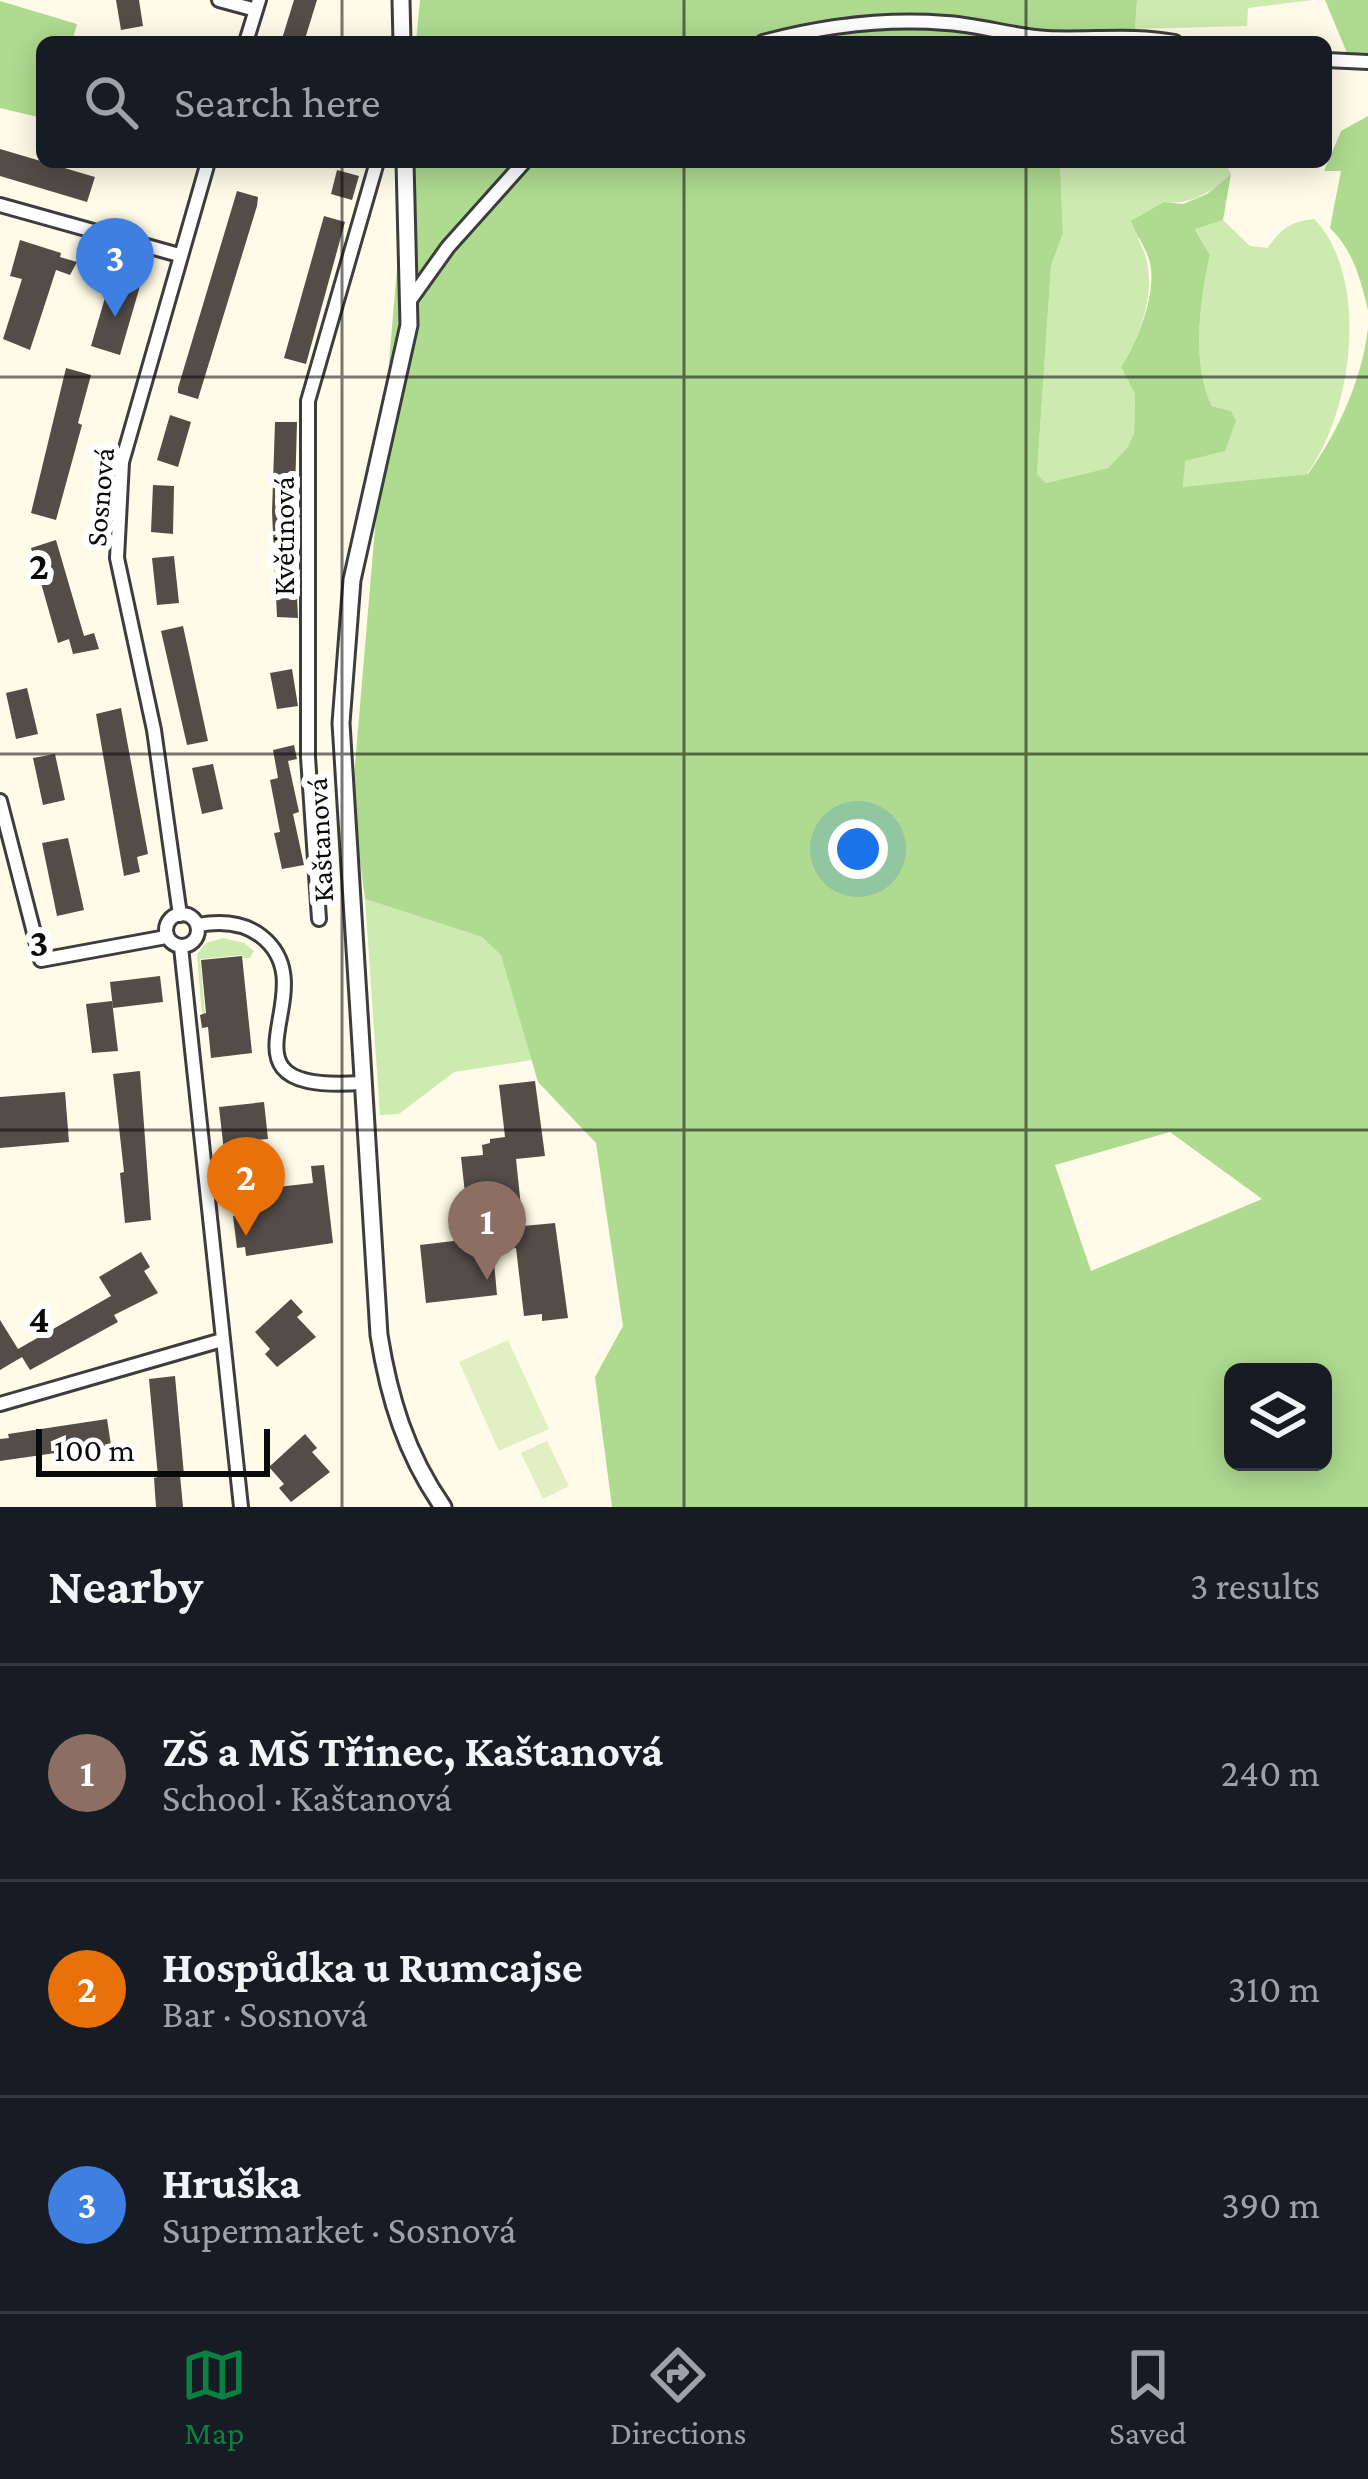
<!DOCTYPE html>
<html lang="en">
<head>
<meta charset="utf-8">
<style>
  :root { --surface:#171b24; --page:#242831; --text:#f1f3f6; --muted:#9ea1a6; --line:#363941; --accent:#0b8043 }
  body { margin:0; font-family:"Crimson Pro",serif; background:var(--page); color:var(--text) }
  .controls { position:absolute; right:36px; bottom:36px; display:grid; overflow:hidden; border-radius:18px; box-shadow:0 6px 30px #0003 }
  .controls button { width:108px; height:108px; display:grid; place-items:center; padding:0; border:0; border-bottom:3px solid var(--line); background:var(--surface); color:var(--text); font:60px sans-serif }
  .scale { position:absolute; left:36px; bottom:30px; width:234px; box-sizing:border-box; padding-left:12px; border:6px solid #0a0a0a; border-top:0; font-size:33px; line-height:42px; white-space:nowrap; color:#0a0a0a; -webkit-text-stroke:9px #fff; paint-order:stroke }
  .you { position:absolute; left:858px; top:849px; width:42px; height:42px; margin:-30px; border:9px solid #fff; border-radius:50%; background:#1a73e8; box-shadow:0 0 0 18px #1a73e833 }
  .badge { display:grid; place-items:center; width:78px; height:78px; border-radius:50%; background:var(--accent); color:#fff; font-size:39px; font-weight:700 }
  .pin { position:absolute; translate:-50% -99px; filter:drop-shadow(0 3px 6px #0008) }
  .pin::after { content:''; position:absolute; top:63px; width:42px; height:36px; background:inherit; clip-path:polygon(0 0,100% 0,50% 100%) }
  .list { margin:0; padding:0; list-style:none }
  h2 { display:flex; justify-content:space-between; align-items:center; height:156px; margin:0; padding:0 48px; font-size:51px }
  h2 small { font-size:39px; font-weight:400; color:var(--muted) }
  .list li { display:grid; grid-template-columns:78px 1fr auto; gap:36px; align-items:center; box-sizing:border-box; height:216px; padding:0 48px; border-top:3px solid var(--line) }
  .list b { display:block; font-size:45px; white-space:nowrap }
  .list p { margin:0; font-size:39px; white-space:nowrap; color:var(--muted) }
  .list em { font-size:39px; font-style:normal; color:var(--muted) }
  .icon { flex:none; width:66px; height:66px; fill:none; stroke:currentColor; stroke-width:2; stroke-linecap:round; stroke-linejoin:round }
  .map { position:relative; flex:none; width:1368px; height:1507px; overflow:hidden }
  .search { position:absolute; background:var(--surface); box-shadow:0 6px 30px #0003; left:36px; right:36px; top:36px; height:132px; display:flex; align-items:center; gap:30px; box-sizing:border-box; padding:0 42px; border-radius:18px; color:var(--muted); font-size:45px }
  .sheet { height:804px; background:var(--surface) }
  nav { display:flex; justify-content:space-around; align-items:center; box-sizing:border-box; height:168px; border-top:3px solid var(--line); background:var(--surface); font-size:33px; color:var(--muted) }
  nav a { display:grid; justify-items:center; gap:6px }
  nav .on { color:var(--accent) }
  .map>svg:first-child { display:block }
</style>
</head>
<body>
<div class="map">
<svg width="1368" height="1507" viewBox="0 0 1368 1507">
  <rect width="100%" height="100%" fill="#fffbe8"/>
  <path fill="#cdeab1" d="M1137,0H1313L1248,8L1247,26L1135,29Z
    M1060,162H1225L1231,174C1210,192 1193,205 1164,202L1138,239C1161,279 1144,329 1121,367L1135,394L1134,433L1129,447L1108,468L1046,483L1037,474L1051,266L1063,233Z
    M1314,219C1368,273 1356,406 1307,474L1183,488L1184,461L1231,411L1212,406C1191,364 1200,300 1210,255L1195,228L1223,220L1250,246L1268,248C1280,229 1292,221 1314,219Z
    M365,899L482,937L502,955L532,1060L454,1072L399,1114L380,1115Z
    M223,938L244,943L254,951L250,958H243L242,955L200,959L205,1014L202,1015L197,954L206,943Z"/>
  <path fill="#afdb90" fill-rule="evenodd" d="M420,0H1137L1135,29L1099,34L1093,42H416Z
    M1325,0H1368V53H1347Z
    M0,1L77,24L72,42H42V118L0,108Z
    M1368,116V310C1360,278 1354,252 1330,228L1341,171H1324L1341,131Z
    M406,162H1060L1063,233L1051,266L1037,474L1046,483L1108,468L1128,447L1134,433L1135,394L1121,367C1138,340 1160,288 1148,256C1143,244 1136,234 1131,221L1164,202L1183,204L1207,194L1231,174L1223,220L1195,229L1210,255C1200,300 1191,364 1212,406L1231,411L1236,421L1225,451L1185,461L1183,487L1308,474C1338,432 1362,380 1368,328V1507H612L595,1377L623,1326L596,1143L538,1082L501,955L482,937L365,899L352,800ZM1170,1132L1262,1199L1091,1271L1055,1165ZM1233,1372H1323V1462H1233Z"/>
  <path fill="#e0f0c3" d="M508,1340L549,1429L499,1451L459,1362Z
    M547,1441L569,1486L543,1499L521,1453Z"/>
  <path fill="#534c47" d="M116,0H139L143,26L121,30Z
    M294,0H317L304,42H281Z
    M0,149L95,177L87,202L0,176Z
    M337,170L359,176L352,200L331,194Z
    M237,191L258,197L257,206L198,399L178,393V388Z
    M324,216L345,222L306,364L284,358Z
    M20,240L61,253L60,257L77,262L70,275L56,270L30,350L3,339L22,279L10,276Z
    M111,277L140,286L120,355L91,346Z
    M66,368L91,375L78,423L82,425L56,520L31,513Z
    M170,415L191,422L178,467L157,460Z
    M275,422H297L294,528L298,618L277,617L272,512Z
    M153,485L174,486L173,534L151,532Z
    M56,540L84,636L94,633L99,649L73,654L69,639L58,643L31,548Z
    M174,556L179,603L157,605L152,558Z
    M183,626L208,741L187,745L161,631Z
    M292,669L298,706L277,709L270,673Z
    M27,688L38,734L16,739L6,693Z
    M121,708L148,854L137,857L140,872L124,876L96,714Z
    M294,745L297,759L288,761L299,812L293,814L304,865L282,869L274,833L280,832L270,780L278,778L273,750Z
    M55,754L65,800L43,805L33,758Z
    M213,764L223,809L202,814L192,768Z
    M68,838L84,910L57,916L42,843Z
    M242,956L252,1053L211,1058L208,1027L202,1028L200,1015L206,1013L201,960Z
    M160,976L163,1002L113,1008L110,982Z
    M112,1001L118,1051L92,1053L86,1004Z
    M140,1071L151,1220L125,1223L120,1173L124,1172L113,1074Z
    M535,1081L545,1156L516,1159L523,1226L555,1223L568,1318L542,1321V1314L524,1316L516,1248L493,1251L497,1295L426,1303L420,1245L470,1239L461,1157L483,1155L482,1145L490,1143V1139L505,1137L499,1085Z
    M65,1092L69,1142L0,1148V1097Z
    M264,1102L268,1139L255,1140L260,1189L313,1183L311,1166L324,1165L333,1243L246,1256L245,1247L237,1248L233,1216L242,1215L239,1186L228,1187L219,1107Z
    M141,1252L150,1267L144,1271L158,1293L114,1315L118,1322L30,1370L22,1357L0,1370V1320L18,1349L111,1296L99,1277Z
    M291,1299L303,1312L297,1317L316,1337L277,1367L265,1354L270,1349L255,1332Z
    M175,1376L184,1475H180L183,1507H156L154,1478L158,1477L149,1379Z
    M107,1419L111,1445L0,1461V1439L9,1438L8,1434Z
    M305,1434L317,1448L312,1452L330,1472L291,1502L279,1488L284,1484L269,1467Z"/>
  <g fill="none" stroke-linecap="round" stroke-linejoin="round">
    <defs>
      <path id="minor" d="M219,0L256,10
        M246,42L259,0
        M763,42C823,26 884,18 946,23C980,25 1013,36 1047,38C1090,40 1133,34 1175,42
        M1326,60L1368,62
        M0,205L179,255
        M408,303L448,247L524,162
        M0,801L41,960L166,937
        M166 930a16 16 0 1 1 32 0a16 16 0 1 1-32 0Z
        M180,915L154,730L117,558L122,462L208,162
        M319,919L308,757V401L377,162
        M198,925C220,921 243,922 261,936C332,991 200,1094 361,1083
        M181,947L241,1507
        M0,1404L222,1340"/>
      <path id="tertiary" d="M401,0L402,42
        M405,162L409,325L352,580L341,723L379,1335C389,1398 406,1454 443,1507"/>
    </defs>
    <use href="#minor" stroke="#3d3d3d" stroke-width="18"/>
    <use href="#tertiary" stroke="#3d3d3d" stroke-width="21"/>
    <use href="#minor" stroke="#fff" stroke-width="12"/>
    <use href="#tertiary" stroke="#fff" stroke-width="15"/>
  </g>
  <path fill="none" stroke="#0a0a0a" stroke-width="3" stroke-opacity="0.55" d="M342,0V42M684,0V42M1026,0V42M342,162V1507M684,162V1507M1026,162V1507M0,377H1368M0,754H1368M0,1130H1368"/>
  <g text-anchor="middle" stroke-width="12" stroke-linejoin="round" paint-order="stroke">
    <g font-size="30" fill="#0a0a0a" stroke="#fff">
      <text transform="translate(100 497) rotate(-85)" y="10">Sosnová</text>
      <text transform="translate(284 536) rotate(-90)" y="10">Květinová</text>
      <text transform="translate(320 840) rotate(-93)" y="10">Kaštanová</text>
    </g>
  </g>
  <g font-size="39" text-anchor="middle" font-weight="bold" fill="#0a0a0a" stroke="#fff" stroke-width="12" stroke-linejoin="round" paint-order="stroke">
    <text x="39" y="579">2</text>
    <text x="39" y="956">3</text>
    <text x="39" y="1332">4</text>
  </g>
</svg>
<div class="controls">
<button><svg class="icon" aria-label="layers" viewBox="0 0 24 24"><path d="M12 4l9 5-9 5-9-5zM3 14l9 5 9-5"/></svg></button>
</div>
<div class="scale">100 m</div>
<div class="you"></div>
<div class="pin badge" style="left:487px;top:1280px;background:#8d6e63">1</div>
<div class="pin badge" style="left:246px;top:1236px;background:#e8710a">2</div>
<div class="pin badge" style="left:115px;top:317px;background:#3f7fe0">3</div>
<div class="search"><svg class="icon" aria-label="search" viewBox="0 0 24 24"><circle cx="10" cy="10" r="6"/><path d="M15 15l6 6"/></svg>Search here</div>
</div>
<section class="sheet">
<h2>Nearby<small>3 results</small></h2>
<ul class="list">
<li><span class="badge" style="background:#8d6e63">1</span><div><b>ZŠ a MŠ Třinec, Kaštanová</b><p>School · Kaštanová</p></div><em>240 m</em></li>
<li><span class="badge" style="background:#e8710a">2</span><div><b>Hospůdka u Rumcajse</b><p>Bar · Sosnová</p></div><em>310 m</em></li>
<li><span class="badge" style="background:#3f7fe0">3</span><div><b>Hruška</b><p>Supermarket · Sosnová</p></div><em>390 m</em></li>
</ul>
</section>
<nav>
<a class="on"><svg class="icon" aria-label="map" viewBox="0 0 24 24"><path d="M3 6l6-2 6 2 6-2v14l-6 2-6-2-6 2zM9 4v14M15 6v14"/></svg>Map</a>
<a><svg class="icon" aria-label="directions" viewBox="0 0 24 24"><path d="M12 3l9 9-9 9-9-9zM9 14v-3h6M13 9l2 2-2 2"/></svg>Directions</a>
<a><svg class="icon" aria-label="saved" viewBox="0 0 24 24"><path d="M7 4h10v16l-5-4-5 4z"/></svg>Saved</a>
</nav>
</body>
</html>
